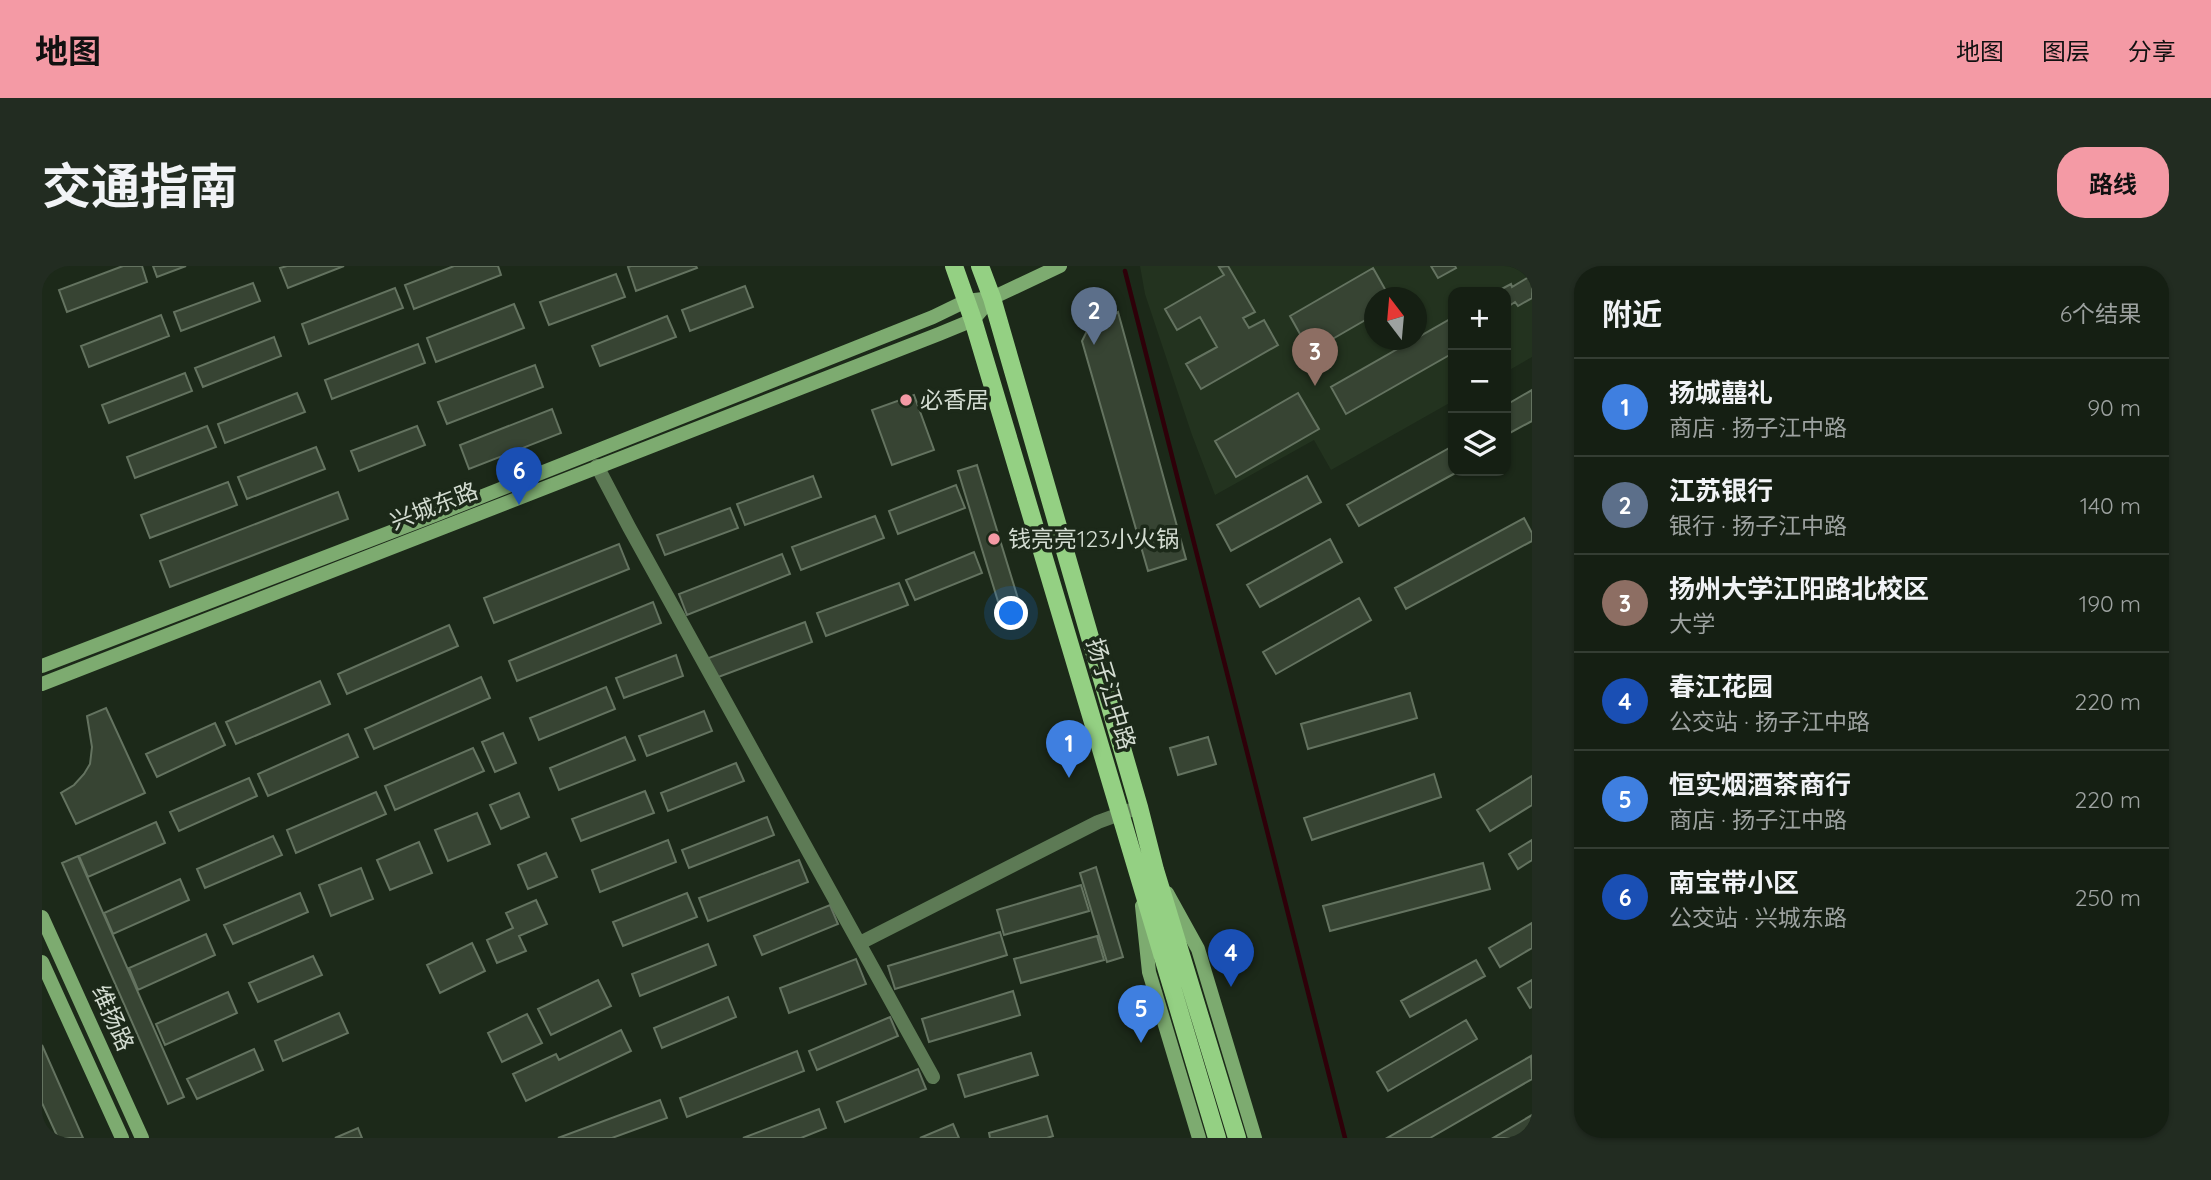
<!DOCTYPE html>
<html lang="zh">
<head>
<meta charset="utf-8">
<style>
  :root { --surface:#151f13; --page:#222c21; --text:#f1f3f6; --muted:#9da2a0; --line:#343d33; --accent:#f49aa5 }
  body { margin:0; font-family:Quicksand,"Noto Sans SC",sans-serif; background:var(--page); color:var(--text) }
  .controls { position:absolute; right:21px; top:21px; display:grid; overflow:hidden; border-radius:14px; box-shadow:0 2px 5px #0004 }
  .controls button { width:63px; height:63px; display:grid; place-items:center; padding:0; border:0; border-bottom:2px solid var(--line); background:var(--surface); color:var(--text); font:35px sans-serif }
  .compass { position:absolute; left:1322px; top:21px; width:63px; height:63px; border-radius:50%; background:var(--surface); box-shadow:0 2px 5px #0004; rotate:344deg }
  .you { position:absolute; left:970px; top:348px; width:24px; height:24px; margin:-18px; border:5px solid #fff; border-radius:50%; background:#1a73e8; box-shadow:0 0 0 10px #1a73e833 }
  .badge { display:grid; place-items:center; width:46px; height:46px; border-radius:50%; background:var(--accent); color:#fff; font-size:23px; font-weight:700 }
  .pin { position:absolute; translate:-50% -58px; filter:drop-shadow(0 2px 4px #0008) }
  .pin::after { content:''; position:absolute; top:37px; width:24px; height:21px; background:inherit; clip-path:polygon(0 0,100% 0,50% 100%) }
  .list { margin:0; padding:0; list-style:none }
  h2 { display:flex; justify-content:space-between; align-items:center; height:91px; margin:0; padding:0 28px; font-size:30px }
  h2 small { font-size:23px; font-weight:400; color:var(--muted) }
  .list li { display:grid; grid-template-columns:46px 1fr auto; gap:21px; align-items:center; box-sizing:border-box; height:98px; padding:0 28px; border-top:2px solid var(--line) }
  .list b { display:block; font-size:26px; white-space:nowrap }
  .list p { margin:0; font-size:23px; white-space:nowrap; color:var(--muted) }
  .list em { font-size:23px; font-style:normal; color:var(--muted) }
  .icon { flex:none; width:38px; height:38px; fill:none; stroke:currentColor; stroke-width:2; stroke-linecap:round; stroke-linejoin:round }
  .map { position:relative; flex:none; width:1490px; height:872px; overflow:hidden; border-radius:28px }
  header { display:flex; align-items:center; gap:42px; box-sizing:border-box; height:98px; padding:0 35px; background:var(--accent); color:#111 }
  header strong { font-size:33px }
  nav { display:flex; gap:38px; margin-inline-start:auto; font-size:24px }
  .intro { display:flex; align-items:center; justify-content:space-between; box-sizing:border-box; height:168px; padding:0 42px }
  h1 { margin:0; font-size:49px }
  .button { padding:18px 32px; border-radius:28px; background:var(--accent); color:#111; font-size:24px; font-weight:700 }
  main { display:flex; gap:42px; padding:0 42px }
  aside { flex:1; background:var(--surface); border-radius:28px; box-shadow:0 2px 5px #0004 }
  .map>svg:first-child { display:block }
</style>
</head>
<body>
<header>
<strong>地图</strong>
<nav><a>地图</a><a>图层</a><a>分享</a></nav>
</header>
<div class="intro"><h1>交通指南</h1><a class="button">路线</a></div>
<main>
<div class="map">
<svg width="1490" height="872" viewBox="0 0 1490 872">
  <rect width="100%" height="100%" fill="#1c2919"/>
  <path fill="#23331f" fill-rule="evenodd" d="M1098,0H1490V91L1464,106V26H1411V135L1289,204L1272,174L1173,229L1150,169L1103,28ZM1332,32H1374V74H1332Z"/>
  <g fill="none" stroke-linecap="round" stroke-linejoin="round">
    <path stroke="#2e0009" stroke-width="4.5" d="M1083,5L1303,872"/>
  </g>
  <path fill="#374433" stroke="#647360" stroke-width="2" d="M81,0H100L105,16L25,46L17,24Z
    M111,0H144L115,11Z
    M245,0H302L246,22L238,2Z
    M412,0H456L459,9L372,43L363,19Z
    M589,0H654L655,2L594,25L586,1Z
    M1186,0L1213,46L1201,52L1207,62L1222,54L1236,79L1159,123L1144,98L1175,81L1158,51L1135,64L1123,43L1182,9L1177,1Z
    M1389,0H1413L1414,2L1396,12Z
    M1331,2L1348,32H1332V49L1268,86L1248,50Z
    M574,8L583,31L507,59L498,36Z
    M1490,9V32L1476,40L1473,36L1464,42V26H1454L1469,18L1470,21Z
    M211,17L218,35L139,65L132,46Z
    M703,20L711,41L648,65L640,44Z
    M353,22L361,42L267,78L260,58Z
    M472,38L482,62L394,96L385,72Z
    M1076,46L1144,293L1106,305L1040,75L1047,61Z
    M119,49L127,70L47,101L39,80Z
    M625,50L634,71L558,100L550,80Z
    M1410,52L1411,87L1304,148L1289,121Z
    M232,71L239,90L161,121L153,102Z
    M376,78L383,97L290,133L283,114Z
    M493,99L501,121L405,158L396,136Z
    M143,107L150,125L67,157L60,139Z
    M1490,124V155L1464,169V139Z
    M255,127L263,146L183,177L176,158Z
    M1256,127L1277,163L1194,211L1173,175Z
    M872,129L892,184L850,199L830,144Z
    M510,143L519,167L427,203L418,179Z
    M165,160L174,181L93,212L85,191Z
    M375,160L383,179L317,205L309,185Z
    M1411,180V205H1417L1317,260L1305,239Z
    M274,181L283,203L205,233L196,211Z
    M935,199L981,349L962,355L916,205Z
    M771,210L779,231L703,259L695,238Z
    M1265,210L1279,236L1189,285L1175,259Z
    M186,216L195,239L108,272L99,249Z
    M914,219L923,242L856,268L847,245Z
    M296,226L306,253L128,321L118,295Z
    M688,242L696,262L623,289L615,269Z
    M833,250L842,272L759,304L750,281Z
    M1482,252L1490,267V275L1364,343L1353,322Z
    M1288,273L1300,296L1218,341L1205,319Z
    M577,278L587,303L452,357L442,332Z
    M932,286L940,307L873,334L864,314Z
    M740,288L748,308L645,349L637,328Z
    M857,317L866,339L784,370L775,347Z
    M1317,332L1329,354L1234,408L1221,386Z
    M611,336L619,357L475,415L467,395Z
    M763,356L770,376L671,413L664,393Z
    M407,359L416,380L305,428L296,408Z
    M634,389L641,410L582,432L574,412Z
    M439,411L448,432L332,483L323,463Z
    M278,415L288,438L194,478L184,456Z
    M564,421L573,443L497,474L488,452Z
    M1368,427L1375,452L1266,483L1259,458Z
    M64,442L103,527L34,558L19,527L32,519L42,508L48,498L50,481L45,450Z
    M662,445L670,465L605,490L597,470Z
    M173,457L183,479L115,511L104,488Z
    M461,467L474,497L453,506L440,476Z
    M306,468L316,491L226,530L216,508Z
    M583,471L593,494L517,524L508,502Z
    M1166,471L1174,498L1136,509L1128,482Z
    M431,482L442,505L353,544L343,520Z
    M694,497L702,515L626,545L619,527Z
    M1392,508L1399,531L1270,574L1262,552Z
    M1490,510V539L1448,565L1435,544Z
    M207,512L215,530L137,565L128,546Z
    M603,525L612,547L539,575L530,553Z
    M334,526L344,548L254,587L245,564Z
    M477,527L487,551L459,563L448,539Z
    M435,547L448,578L406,595L393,564Z
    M725,551L732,569L647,602L640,584Z
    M114,556L123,577L46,611L37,590Z
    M231,570L240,589L163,622L155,603Z
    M626,574L634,596L558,626L550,604Z
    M1490,574V594L1476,603L1467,588Z
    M377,576L390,607L348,624L335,594Z
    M504,587L515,611L486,623L476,599Z
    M36,590L142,831L126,838L20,597Z
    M757,594L766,616L666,655L657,632Z
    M1441,597L1448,623L1288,665L1281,640Z
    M1054,601L1081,691L1065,696L1038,607Z
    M319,602L331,633L289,650L277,619Z
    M138,613L147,634L71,668L62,647Z
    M1039,619L1047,645L962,669L955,644Z
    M258,627L266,646L191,678L182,659Z
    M645,627L655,651L581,680L571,656Z
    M494,634L505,658L477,670L484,685L455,697L445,674L471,662L464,647Z
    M788,639L796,658L720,689L712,670Z
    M1490,657V682L1458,701L1447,682Z
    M958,666L965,689L853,723L846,700Z
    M164,668L173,689L96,724L87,702Z
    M1055,670L1062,694L979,717L972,693Z
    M430,677L443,705L398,727L385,699Z
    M666,678L674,699L598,730L590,708Z
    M271,690L280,709L216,736L207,717Z
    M814,693L824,718L747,747L738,722Z
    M1434,694L1443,710L1368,751L1359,735Z
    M556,714L569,740L509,769L496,743Z
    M1490,714V741L1488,742L1476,722Z
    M971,725L978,749L887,776L880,753Z
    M186,726L195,747L123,779L114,758Z
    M686,731L694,751L620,782L612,762Z
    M297,747L306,767L241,795L233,775Z
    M485,748L500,777L460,796L446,767Z
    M848,751L856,770L775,804L767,785Z
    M1424,754L1435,773L1346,825L1335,806Z
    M579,764L589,785L484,835L471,808L514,788L517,794Z
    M0,779L41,872H16L0,837Z
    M212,783L221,804L155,833L145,813Z
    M755,785L762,805L645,851L638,832Z
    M989,787L996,809L923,831L916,809Z
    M1489,790L1490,813L1388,872H1345Z
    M876,803L884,823L803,856L795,836Z
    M618,834L625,852L570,872H516Z
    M777,843L784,862L759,872H701Z
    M1490,849V872H1451Z
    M1005,850L1011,870L1005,872H948L947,867Z
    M911,858L917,872H878Z
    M316,862L320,872H293Z"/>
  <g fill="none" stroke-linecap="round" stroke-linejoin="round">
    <path stroke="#5d7a55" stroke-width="14" d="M555,200L587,261L891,811
      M818,677L1056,556L1097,541"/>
    <path stroke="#7dab70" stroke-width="14" d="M0,400L393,249L891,51L924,35L950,32L1018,0
      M0,418L897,68L931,54L950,32
      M1125,627L1156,683L1213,872
      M1100,640L1107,706L1157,872
      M0,651L100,872
      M0,696L80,872"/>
    <path stroke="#94d083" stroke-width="18" d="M912,0L931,54L1175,872
      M938,0L950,32L1097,541L1113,604L1195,872"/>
  </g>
  <g fill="#f49aa5" stroke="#1c2919" stroke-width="2.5">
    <circle cx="864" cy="134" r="7"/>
    <circle cx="952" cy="273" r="7"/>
  </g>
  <g text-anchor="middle" stroke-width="7" stroke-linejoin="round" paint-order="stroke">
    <g font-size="23" fill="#d3dcd1" stroke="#1c2919" text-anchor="start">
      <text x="878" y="142">必香居</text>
      <text x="966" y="281">钱亮亮123小火锅</text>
    </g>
    <g font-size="23" fill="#d3dcd1" stroke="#1c2919">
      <text transform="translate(392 240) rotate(-21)" y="8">兴城东路</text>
      <text transform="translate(1069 428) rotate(73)" y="8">扬子江中路</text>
      <text transform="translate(71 752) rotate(66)" y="8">维扬路</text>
    </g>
  </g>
</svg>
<div class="controls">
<button>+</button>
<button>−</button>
<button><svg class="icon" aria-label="layers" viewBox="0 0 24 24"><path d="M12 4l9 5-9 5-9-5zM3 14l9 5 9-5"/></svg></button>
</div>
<svg class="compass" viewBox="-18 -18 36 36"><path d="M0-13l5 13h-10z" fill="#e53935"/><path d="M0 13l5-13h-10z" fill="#9da2a0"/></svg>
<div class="you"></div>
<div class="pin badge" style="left:1027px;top:512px;background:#3f7fe0">1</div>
<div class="pin badge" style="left:1052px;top:79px;background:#5c6f8a">2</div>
<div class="pin badge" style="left:1273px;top:120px;background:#8d6e63">3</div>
<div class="pin badge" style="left:1189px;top:721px;background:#1a4fb4">4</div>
<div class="pin badge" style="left:1099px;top:777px;background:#3f7fe0">5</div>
<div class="pin badge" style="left:477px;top:239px;background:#1a4fb4">6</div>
</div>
<aside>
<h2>附近<small>6个结果</small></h2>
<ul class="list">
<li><span class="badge" style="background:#3f7fe0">1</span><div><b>扬城囍礼</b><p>商店 · 扬子江中路</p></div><em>90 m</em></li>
<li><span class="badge" style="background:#5c6f8a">2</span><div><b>江苏银行</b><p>银行 · 扬子江中路</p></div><em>140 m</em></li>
<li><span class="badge" style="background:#8d6e63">3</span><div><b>扬州大学江阳路北校区</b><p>大学</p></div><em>190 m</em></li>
<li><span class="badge" style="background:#1a4fb4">4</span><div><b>春江花园</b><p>公交站 · 扬子江中路</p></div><em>220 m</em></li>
<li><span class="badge" style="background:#3f7fe0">5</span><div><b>恒实烟酒茶商行</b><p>商店 · 扬子江中路</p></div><em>220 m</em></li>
<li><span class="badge" style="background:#1a4fb4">6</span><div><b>南宝带小区</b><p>公交站 · 兴城东路</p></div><em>250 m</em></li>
</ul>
</aside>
</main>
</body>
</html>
